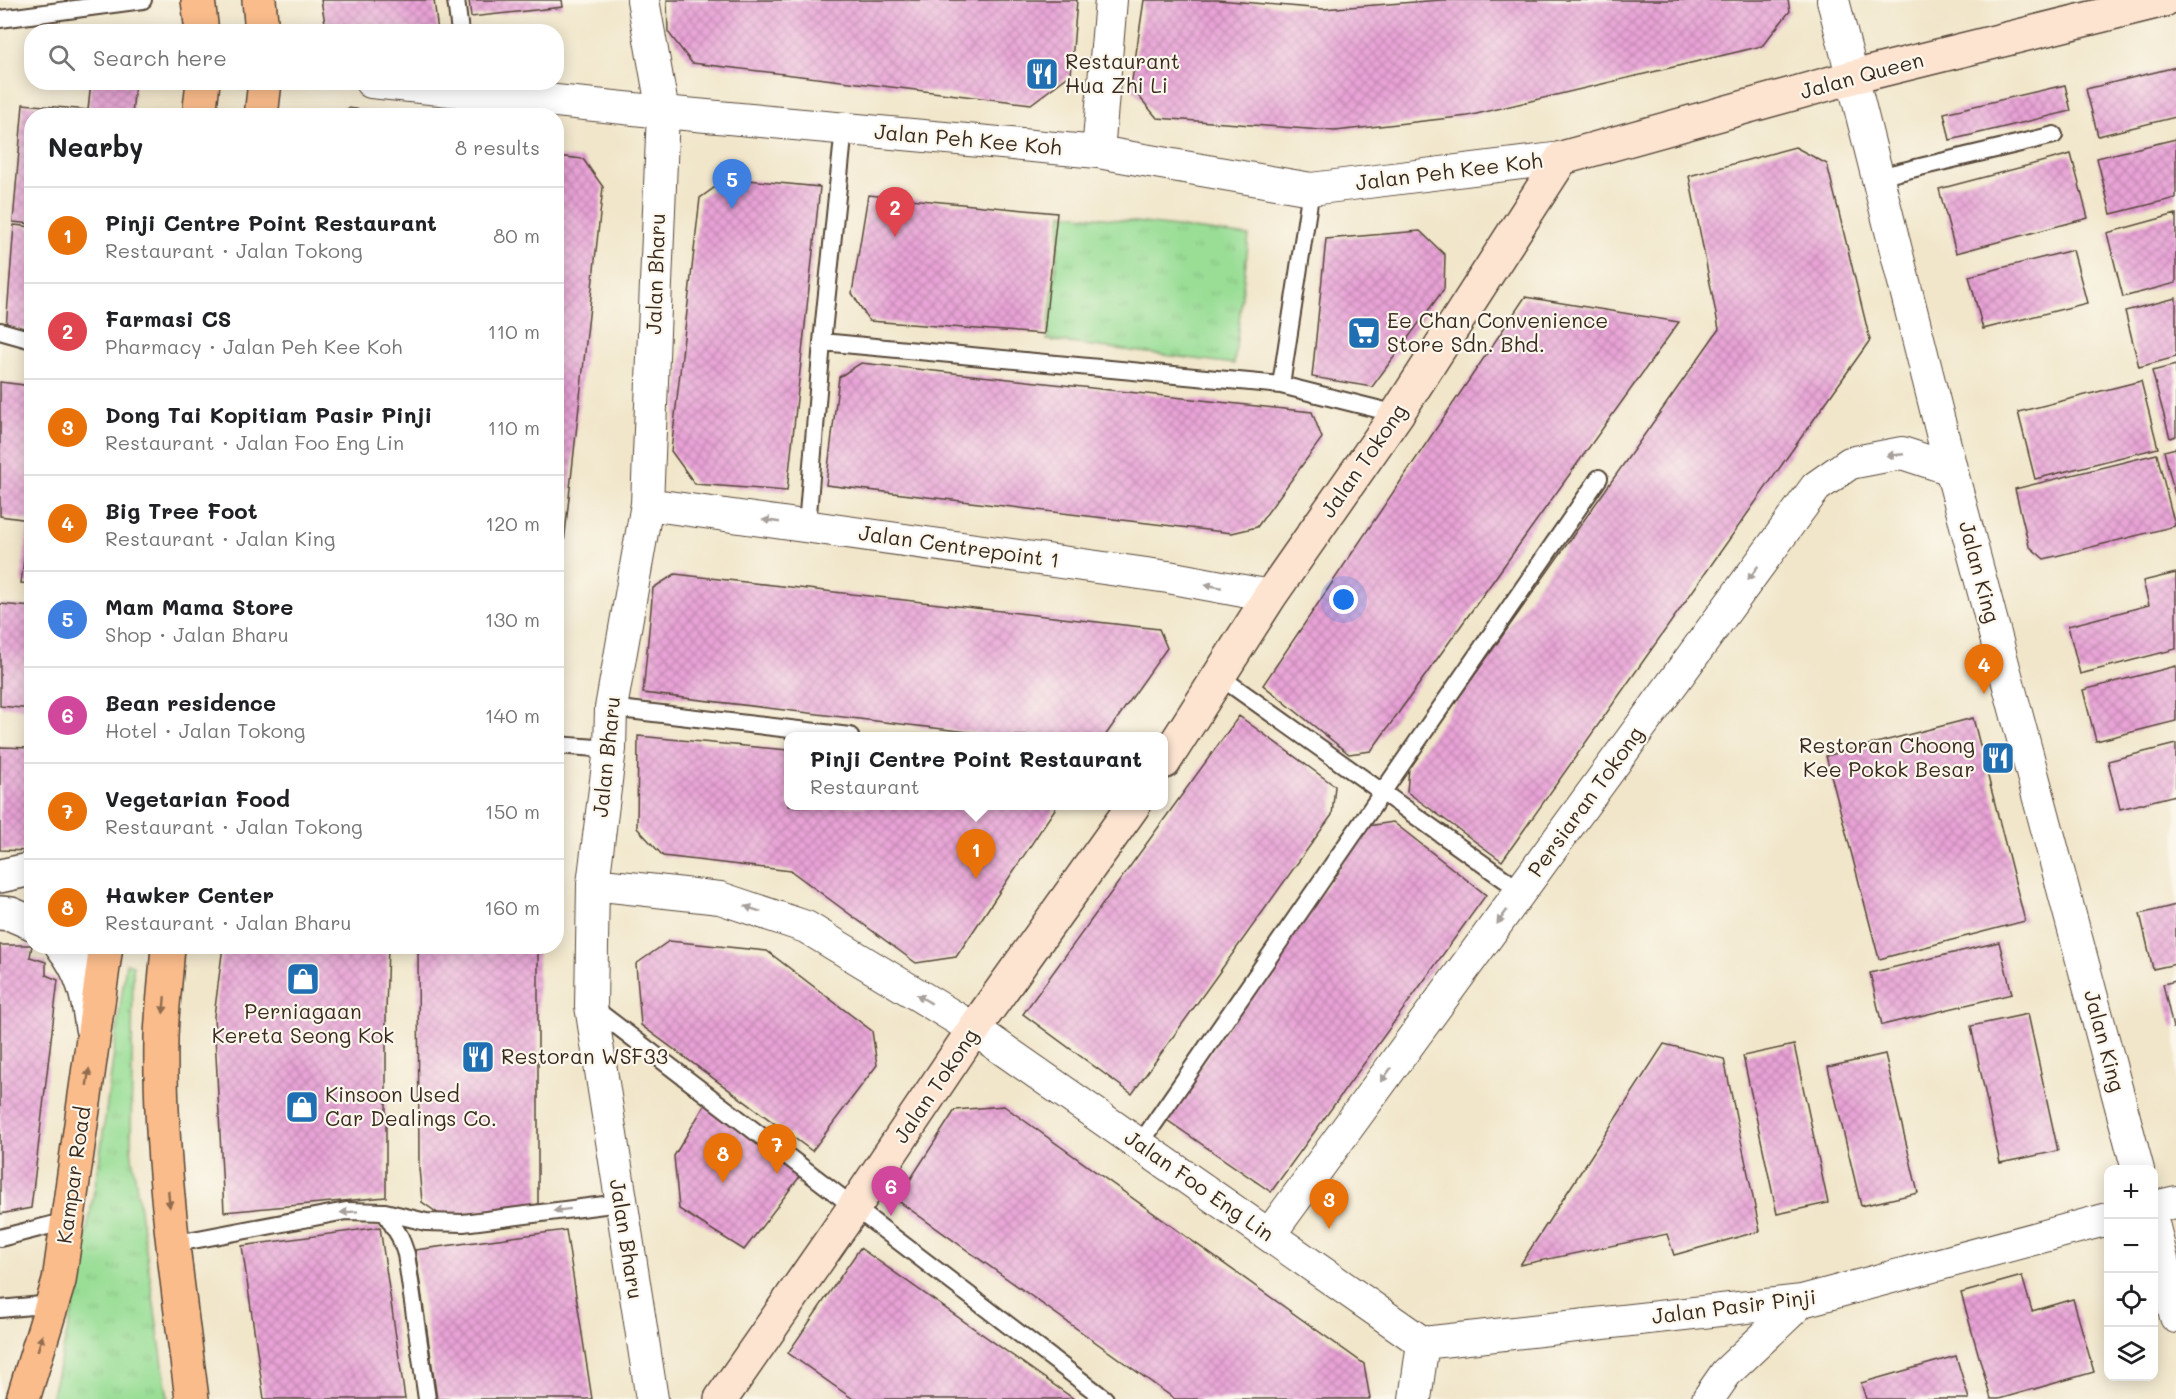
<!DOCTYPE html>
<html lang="en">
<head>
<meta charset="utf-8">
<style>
  :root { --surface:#fff; --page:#f6f6f6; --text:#202124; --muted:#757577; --line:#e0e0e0; --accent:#1f6fb2 }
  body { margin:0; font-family:Mali,sans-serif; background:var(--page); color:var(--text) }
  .controls { position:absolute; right:18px; bottom:18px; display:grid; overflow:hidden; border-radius:12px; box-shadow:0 3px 15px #0003 }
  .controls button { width:54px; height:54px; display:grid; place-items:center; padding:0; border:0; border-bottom:2px solid var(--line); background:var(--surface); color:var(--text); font:30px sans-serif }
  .you { position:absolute; left:1344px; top:600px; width:21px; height:21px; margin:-15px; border:4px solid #fff; border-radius:50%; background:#1a73e8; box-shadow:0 0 0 9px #1a73e833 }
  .badge { display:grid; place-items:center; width:39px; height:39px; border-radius:50%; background:var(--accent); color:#fff; font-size:20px; font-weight:700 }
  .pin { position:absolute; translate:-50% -50px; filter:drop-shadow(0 2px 3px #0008) }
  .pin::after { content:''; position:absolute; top:32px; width:21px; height:18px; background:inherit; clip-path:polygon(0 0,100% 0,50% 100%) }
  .popup { position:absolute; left:784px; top:732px; width:384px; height:78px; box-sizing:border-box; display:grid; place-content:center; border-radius:12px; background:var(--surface); filter:drop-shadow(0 2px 4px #0005); font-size:20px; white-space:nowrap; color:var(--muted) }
  .popup b { font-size:22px; color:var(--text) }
  .popup::after { content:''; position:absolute; left:50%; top:100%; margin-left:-12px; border:12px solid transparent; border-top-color:var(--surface) }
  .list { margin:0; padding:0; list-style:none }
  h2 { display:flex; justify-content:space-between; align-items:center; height:78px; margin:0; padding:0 24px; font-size:26px }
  h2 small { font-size:20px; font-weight:400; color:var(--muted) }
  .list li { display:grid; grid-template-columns:39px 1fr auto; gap:18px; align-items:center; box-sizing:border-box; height:96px; padding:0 24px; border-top:2px solid var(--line) }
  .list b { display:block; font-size:22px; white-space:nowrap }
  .list p { margin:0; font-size:20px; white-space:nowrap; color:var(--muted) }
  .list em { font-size:20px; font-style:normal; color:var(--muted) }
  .icon { flex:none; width:33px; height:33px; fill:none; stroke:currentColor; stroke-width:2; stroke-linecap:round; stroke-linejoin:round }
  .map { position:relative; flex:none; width:2176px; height:1399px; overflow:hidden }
  .search { position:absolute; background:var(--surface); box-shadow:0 3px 15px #0003; left:24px; top:24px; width:540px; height:66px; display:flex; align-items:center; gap:15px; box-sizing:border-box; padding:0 21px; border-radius:24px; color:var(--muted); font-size:22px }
  .panel { position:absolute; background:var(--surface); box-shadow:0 3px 15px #0003; left:24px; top:108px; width:540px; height:846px; border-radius:24px }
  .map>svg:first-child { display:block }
</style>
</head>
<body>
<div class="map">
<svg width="2176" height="1399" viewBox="0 0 2176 1399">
  <defs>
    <pattern id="grass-tufts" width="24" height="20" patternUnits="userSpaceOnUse" patternTransform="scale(1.5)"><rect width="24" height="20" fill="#9ade96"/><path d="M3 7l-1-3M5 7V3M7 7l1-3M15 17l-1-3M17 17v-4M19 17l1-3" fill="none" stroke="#86bf81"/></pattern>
    <pattern id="building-cross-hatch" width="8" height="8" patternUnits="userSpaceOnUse" patternTransform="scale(1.5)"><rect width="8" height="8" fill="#e9a3d7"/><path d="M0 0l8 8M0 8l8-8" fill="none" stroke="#be85ae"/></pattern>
  </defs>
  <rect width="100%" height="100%" fill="#fbf7ec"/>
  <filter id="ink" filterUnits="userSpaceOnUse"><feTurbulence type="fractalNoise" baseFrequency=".0167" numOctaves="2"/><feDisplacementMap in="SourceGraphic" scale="12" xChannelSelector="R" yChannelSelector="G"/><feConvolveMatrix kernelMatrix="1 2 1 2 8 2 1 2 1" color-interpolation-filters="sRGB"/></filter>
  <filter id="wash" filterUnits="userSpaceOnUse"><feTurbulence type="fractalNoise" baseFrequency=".008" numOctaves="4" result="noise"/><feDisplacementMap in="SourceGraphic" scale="24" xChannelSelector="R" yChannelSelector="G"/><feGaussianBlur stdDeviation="1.35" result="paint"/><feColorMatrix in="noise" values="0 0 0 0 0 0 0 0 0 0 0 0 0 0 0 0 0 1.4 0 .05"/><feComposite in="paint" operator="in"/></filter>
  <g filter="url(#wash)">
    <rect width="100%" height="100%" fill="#f1e6ca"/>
    <path fill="url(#grass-tufts)" stroke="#6a845a" stroke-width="1.5" d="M1062,213L1249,236L1234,364L1047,340Z
      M126,963L133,965L131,1149L168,1399H51L73,1309L99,1163Z"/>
    <g id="blocks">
      <path fill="url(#building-cross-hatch)" d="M321,0H434L438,32L325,23Z
        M469,0H562L563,7L471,17Z
        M667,0H1077L1071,74L1031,104L692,63L668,32Z
        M1144,0H1218L1323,9L1441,0H1788L1790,11L1762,46L1468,116L1335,131L1157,118L1131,87Z
        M2176,67V117L2098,136L2086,89Z
        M91,82H135L132,116H32V224L13,222L23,104L88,110Z
        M2065,85L2071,111L1950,140L1944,113Z
        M348,108L391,114V116H337Z
        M2176,139V198L2111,214L2097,158Z
        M1795,147L1827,164L1870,340L1502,861L1407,792L1409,768L1719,329L1689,176Z
        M2071,154L2088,218L1956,253L1939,189Z
        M556,156L583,159L603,187L558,598H556Z
        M728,178L820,187L787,491L695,484L671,451L700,198Z
        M868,195L1057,213L1044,334L869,321L852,293Z
        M2176,214V283L2123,297L2107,233Z
        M14,225L32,227V330L6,328Z
        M1420,231L1445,255L1444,289L1372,387L1312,377L1326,239Z
        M2073,250L2087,303L1983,329L1969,276Z
        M1525,297L1679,322L1371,751L1349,754L1263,685Z
        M2176,298V357L2139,367L2125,311Z
        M861,363L1312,412L1322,438L1257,527L1232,533L826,485L839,377Z
        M2176,365V436L2170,438L2152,371Z
        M2141,381L2158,448L2035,479L2018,412Z
        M0,382L32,386V584L21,583L29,520L0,516Z
        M2176,448V495H2175L2164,451Z
        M2157,454L2175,526L2044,559L2029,546L2015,489Z
        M2176,573V649L2080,674L2068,626L2149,605L2143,581Z
        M675,574L1159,629L1167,648L1105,736H1001L643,693L653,588Z
        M0,604L32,607V709L0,706Z
        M2176,666V721L2096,741L2083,690Z
        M1239,716L1335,786L1332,815L1132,1094L1023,1014Z
        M1973,718L2025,921L1879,959L1826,756Z
        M638,736L788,750V806H1057L956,957L916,963L791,871L663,856L637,828Z
        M2176,744V795L2120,809L2108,761Z
        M0,747L32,748V851L0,850Z
        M1393,822L1486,895L1271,1192L1164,1118L1368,826Z
        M2176,905V964L2153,969L2140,914Z
        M669,941L767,951L872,1031L877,1065L812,1151L641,1025L636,964Z
        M1999,942L2012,994L1882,1025L1870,973Z
        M0,945H32L30,957L46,962V975L58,980L31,1208L0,1214Z
        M223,946H388L386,1011V1197L224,1212L214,1016Z
        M418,946H538V1210L449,1221L422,1202L419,1168Z
        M2176,981V1027L2173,1028L2163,984Z
        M2028,1014L2058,1151L2000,1163L1971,1026Z
        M1664,1044L1724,1059L1760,1231L1674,1255L1667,1234L1520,1265Z
        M1794,1045L1828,1203L1777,1214L1743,1056Z
        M1885,1054L1918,1193L1861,1206L1828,1067Z
        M706,1103L801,1175L744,1250L679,1209L674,1156Z
        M1004,1106L1364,1364L1370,1399H1175L897,1200L955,1110Z
        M380,1227L405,1399H264L242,1246Z
        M566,1230L592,1399H437L415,1250Z
        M860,1248L1074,1399H853L788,1353Z
        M2022,1276L2032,1311L2073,1299L2094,1372L1999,1399H1991L1961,1293Z
        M1956,1356L1969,1399H1866L1861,1383Z"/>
    </g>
  </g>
  <g filter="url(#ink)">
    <use href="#blocks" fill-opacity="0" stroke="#564638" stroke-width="1.5"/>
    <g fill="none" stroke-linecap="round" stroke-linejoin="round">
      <defs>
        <path id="service" d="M456,0L460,32
          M0,19L143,0
          M464,116L466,86
          M1878,177L2054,135
          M0,331L32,340
          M822,342L1281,385L1397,414
          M1281,385L1311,189
          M807,526L822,342L844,128
          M1219,676L1521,891
          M611,708L850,736
          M556,745L610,749
          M591,1006L1105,1399
          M1140,1144L1599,478
          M385,1212L400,1237L406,1254L427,1399
          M0,1238L67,1221
          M172,1244L346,1211L385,1212L426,1222L463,1223L620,1203
          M0,1309L52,1304"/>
        <path id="minor" d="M643,0L663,112L647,504L611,708L610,749L593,884L591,1006L652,1399
          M1833,0L1951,469L2138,1170
          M371,82L663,112L1098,152L1311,189L1562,158
          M1098,152L1111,0
          M647,504L1168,577L1270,596
          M593,884L720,898L806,927L974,1029L1423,1343
          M2154,1207L2176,1202
          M2154,1227L2176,1317
          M1269,1235L1816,487L1850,463L1902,453L1951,469
          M1423,1343L1802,1301L2108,1219
          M1415,1399L1423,1343
          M1708,1399L1726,1373L1802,1301"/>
        <path id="tertiary" d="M0,876L32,869
          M0,913L11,914L32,923
          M62,946C83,972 88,997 92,1028"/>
        <path id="secondary" d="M1164,762L1270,596L1397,414L1562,158L1853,77L2164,0
          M721,1399L855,1206L974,1029L1133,806"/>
        <path id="primary" d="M198,0L202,32
          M259,0L262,32
          M199,116L203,82
          M261,116L265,82
          M168,946C166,977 162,1008 161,1038C159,1159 177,1279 192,1399
          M23,1399L59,1281L106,946"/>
      </defs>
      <use href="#service" stroke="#564638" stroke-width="20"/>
      <use href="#minor" stroke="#564638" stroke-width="34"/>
      <use href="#tertiary" stroke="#564638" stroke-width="36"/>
      <use href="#secondary" stroke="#564638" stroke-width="36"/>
      <use href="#primary" stroke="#564638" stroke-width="36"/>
      <use href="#service" stroke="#fff" stroke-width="16"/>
      <use href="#minor" stroke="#fff" stroke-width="32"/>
      <use href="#tertiary" stroke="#fff" stroke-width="33"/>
      <use href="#secondary" stroke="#fde4d1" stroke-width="33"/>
      <use href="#primary" stroke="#fabc8b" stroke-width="33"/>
    </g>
    <defs><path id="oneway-solid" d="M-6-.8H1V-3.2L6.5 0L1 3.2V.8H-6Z" transform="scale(1.5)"/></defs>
    <g fill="#a79f9a">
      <use href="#oneway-solid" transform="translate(1895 455) rotate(175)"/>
      <use href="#oneway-solid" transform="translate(771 521) rotate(-172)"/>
      <use href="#oneway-solid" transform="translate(1753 573) rotate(126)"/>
      <use href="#oneway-solid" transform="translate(1213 586) rotate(-169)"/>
      <use href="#oneway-solid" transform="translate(753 909) rotate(-161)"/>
      <use href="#oneway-solid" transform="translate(1502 917) rotate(126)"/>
      <use href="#oneway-solid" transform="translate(924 999) rotate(-149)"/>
      <use href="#oneway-solid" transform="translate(1386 1075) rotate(126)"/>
      <use href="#oneway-solid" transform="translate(562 1210) rotate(173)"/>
      <use href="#oneway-solid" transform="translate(349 1212) rotate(176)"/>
    </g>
    <g fill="#916c4f">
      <use href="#oneway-solid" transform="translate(164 1005) rotate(95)"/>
      <use href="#oneway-solid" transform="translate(88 1077) rotate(-82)"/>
      <use href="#oneway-solid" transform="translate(169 1199) rotate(85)"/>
      <use href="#oneway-solid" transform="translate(40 1343) rotate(-74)"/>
    </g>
  </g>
  <defs>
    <symbol id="restaurant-square" viewBox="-11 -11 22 22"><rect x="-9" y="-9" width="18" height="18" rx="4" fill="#1f6fb2" stroke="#fbf7ec"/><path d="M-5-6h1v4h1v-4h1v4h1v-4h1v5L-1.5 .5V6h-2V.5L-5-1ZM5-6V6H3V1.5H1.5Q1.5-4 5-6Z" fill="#fff"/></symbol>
    <symbol id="supermarket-square" viewBox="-11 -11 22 22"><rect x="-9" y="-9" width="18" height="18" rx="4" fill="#1f6fb2" stroke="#fbf7ec"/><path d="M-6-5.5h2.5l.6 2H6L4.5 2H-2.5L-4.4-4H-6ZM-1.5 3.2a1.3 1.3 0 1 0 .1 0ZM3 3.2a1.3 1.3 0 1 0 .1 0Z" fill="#fff"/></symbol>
    <symbol id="shop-square" viewBox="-11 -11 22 22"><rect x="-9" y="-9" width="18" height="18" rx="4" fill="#1f6fb2" stroke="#fbf7ec"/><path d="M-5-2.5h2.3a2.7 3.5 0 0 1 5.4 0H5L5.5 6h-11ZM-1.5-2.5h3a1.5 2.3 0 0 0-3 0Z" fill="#fff"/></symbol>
  </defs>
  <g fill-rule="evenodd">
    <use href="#restaurant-square" x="1023" y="55" width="38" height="38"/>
    <use href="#supermarket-square" x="1345" y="314" width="38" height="38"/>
    <use href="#restaurant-square" x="1979" y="739" width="38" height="38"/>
    <use href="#shop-square" x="284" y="960" width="38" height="38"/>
    <use href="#restaurant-square" x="459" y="1038" width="38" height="38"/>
    <use href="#shop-square" x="283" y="1088" width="38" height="38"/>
  </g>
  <g text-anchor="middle" stroke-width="4.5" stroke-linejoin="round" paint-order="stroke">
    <g font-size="21" fill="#3b2a1e" stroke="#fbf7ec" text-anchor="start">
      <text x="1065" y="69">Restaurant<tspan x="1065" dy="24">Hua Zhi Li</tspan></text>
      <text x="1387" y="328">Ee Chan Convenience<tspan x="1387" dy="24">Store Sdn. Bhd.</tspan></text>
      <text x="1975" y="753" text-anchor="end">Restoran Choong<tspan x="1975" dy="24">Kee Pokok Besar</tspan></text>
      <text x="303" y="1019" text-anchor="middle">Perniagaan<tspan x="303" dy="24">Kereta Seong Kok</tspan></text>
      <text x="501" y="1064">Restoran WSF33</text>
      <text x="325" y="1102">Kinsoon Used<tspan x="325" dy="24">Car Dealings Co.</tspan></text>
    </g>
    <g font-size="21" fill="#3b2a1e" stroke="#fbf7ec">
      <text transform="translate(1862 76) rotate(-15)" y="7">Jalan Queen</text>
      <text transform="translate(968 140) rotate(5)" y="7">Jalan Peh Kee Koh</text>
      <text transform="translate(1449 172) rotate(-7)" y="7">Jalan Peh Kee Koh</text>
      <text transform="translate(656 274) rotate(-88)" y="7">Jalan Bharu</text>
      <text transform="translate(1364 461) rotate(-55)" y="7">Jalan Tokong</text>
      <text transform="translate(959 547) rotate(8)" y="7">Jalan Centrepoint 1</text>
      <text transform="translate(1979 572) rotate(75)" y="7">Jalan King</text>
      <text transform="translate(607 757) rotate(-84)" y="7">Jalan Bharu</text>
      <text transform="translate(1586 802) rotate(-54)" y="7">Persiaran Tokong</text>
      <text transform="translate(2104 1041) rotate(75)" y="7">Jalan King</text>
      <text transform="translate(936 1086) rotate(-56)" y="7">Jalan Tokong</text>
      <text transform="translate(74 1175) rotate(-82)" y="7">Kampar Road</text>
      <text transform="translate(1199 1186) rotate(35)" y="7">Jalan Foo Eng Lin</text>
      <text transform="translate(626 1239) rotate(81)" y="7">Jalan Bharu</text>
      <text transform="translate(1734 1307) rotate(-7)" y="7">Jalan Pasir Pinji</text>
    </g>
  </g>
</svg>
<div class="controls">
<button>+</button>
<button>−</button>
<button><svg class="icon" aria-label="locate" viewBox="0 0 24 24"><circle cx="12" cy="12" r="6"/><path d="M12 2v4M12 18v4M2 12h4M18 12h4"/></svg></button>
<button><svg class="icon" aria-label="layers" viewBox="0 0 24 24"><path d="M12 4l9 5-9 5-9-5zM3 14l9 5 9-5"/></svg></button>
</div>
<div class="you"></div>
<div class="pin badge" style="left:976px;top:879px;background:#e8710a">1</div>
<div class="popup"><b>Pinji Centre Point Restaurant</b>Restaurant</div>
<div class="pin badge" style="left:895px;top:237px;background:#e0444e">2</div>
<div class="pin badge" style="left:1329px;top:1229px;background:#e8710a">3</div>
<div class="pin badge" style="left:1984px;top:694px;background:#e8710a">4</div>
<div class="pin badge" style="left:732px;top:209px;background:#3f7fe0">5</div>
<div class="pin badge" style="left:891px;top:1216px;background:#d1479c">6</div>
<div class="pin badge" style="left:777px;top:1174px;background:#e8710a">7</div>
<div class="pin badge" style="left:723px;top:1183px;background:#e8710a">8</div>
<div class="search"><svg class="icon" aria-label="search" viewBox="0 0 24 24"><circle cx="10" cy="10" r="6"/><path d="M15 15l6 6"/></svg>Search here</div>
<section class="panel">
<h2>Nearby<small>8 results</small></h2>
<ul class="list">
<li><span class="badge" style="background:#e8710a">1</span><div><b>Pinji Centre Point Restaurant</b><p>Restaurant · Jalan Tokong</p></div><em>80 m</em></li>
<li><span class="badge" style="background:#e0444e">2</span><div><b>Farmasi CS</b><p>Pharmacy · Jalan Peh Kee Koh</p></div><em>110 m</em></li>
<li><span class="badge" style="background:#e8710a">3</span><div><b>Dong Tai Kopitiam Pasir Pinji</b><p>Restaurant · Jalan Foo Eng Lin</p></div><em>110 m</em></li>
<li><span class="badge" style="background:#e8710a">4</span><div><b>Big Tree Foot</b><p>Restaurant · Jalan King</p></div><em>120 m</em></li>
<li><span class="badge" style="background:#3f7fe0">5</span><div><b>Mam Mama Store</b><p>Shop · Jalan Bharu</p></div><em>130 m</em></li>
<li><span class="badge" style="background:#d1479c">6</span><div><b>Bean residence</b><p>Hotel · Jalan Tokong</p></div><em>140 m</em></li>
<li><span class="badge" style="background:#e8710a">7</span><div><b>Vegetarian Food</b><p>Restaurant · Jalan Tokong</p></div><em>150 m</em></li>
<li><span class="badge" style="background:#e8710a">8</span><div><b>Hawker Center</b><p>Restaurant · Jalan Bharu</p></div><em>160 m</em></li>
</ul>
</section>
</div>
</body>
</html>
